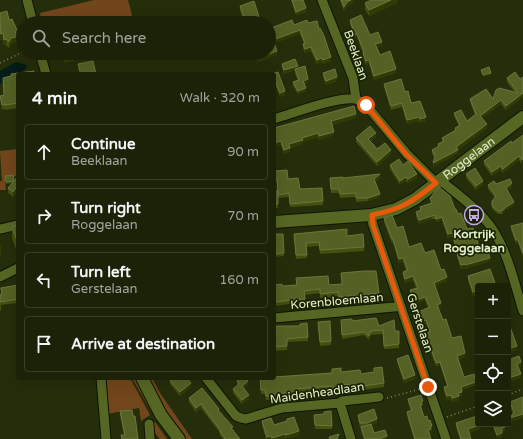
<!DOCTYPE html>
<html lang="en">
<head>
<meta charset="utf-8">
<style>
  :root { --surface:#1c2208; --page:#292f16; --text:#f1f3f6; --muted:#a0a49c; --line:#3a3f29 }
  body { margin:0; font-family:"Varela Round",sans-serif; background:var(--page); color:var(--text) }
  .controls { position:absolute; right:12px; bottom:12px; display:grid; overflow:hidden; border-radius:4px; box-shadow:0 4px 16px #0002 }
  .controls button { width:36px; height:36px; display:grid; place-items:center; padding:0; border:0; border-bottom:1px solid var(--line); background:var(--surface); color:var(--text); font:20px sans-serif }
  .stop { position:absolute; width:12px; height:12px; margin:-9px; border:3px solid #ea580c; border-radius:50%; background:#fff }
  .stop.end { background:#ea580c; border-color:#fff; box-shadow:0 1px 4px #0008 }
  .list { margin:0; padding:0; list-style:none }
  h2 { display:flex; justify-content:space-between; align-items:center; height:52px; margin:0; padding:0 16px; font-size:17px }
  h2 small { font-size:13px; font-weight:400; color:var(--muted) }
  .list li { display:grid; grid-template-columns:26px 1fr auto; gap:12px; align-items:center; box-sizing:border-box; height:56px; margin:0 8px 8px; padding:0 8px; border:1px solid var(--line); border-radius:4px }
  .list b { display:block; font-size:15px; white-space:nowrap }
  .list p { margin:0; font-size:13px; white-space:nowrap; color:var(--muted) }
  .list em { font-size:13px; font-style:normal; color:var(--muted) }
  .icon { flex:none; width:22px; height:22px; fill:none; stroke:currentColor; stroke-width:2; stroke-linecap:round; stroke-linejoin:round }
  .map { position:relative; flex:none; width:523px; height:439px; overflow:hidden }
  .search { position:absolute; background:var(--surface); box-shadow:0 4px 16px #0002; left:16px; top:16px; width:260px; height:44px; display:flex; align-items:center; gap:10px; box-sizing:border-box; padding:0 14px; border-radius:22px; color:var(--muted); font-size:15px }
  .panel { position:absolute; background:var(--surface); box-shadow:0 4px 16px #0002; left:16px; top:72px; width:260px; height:308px; border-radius:4px }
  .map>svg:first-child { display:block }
</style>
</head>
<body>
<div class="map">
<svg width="523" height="439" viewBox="0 0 523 439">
  <rect width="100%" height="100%" fill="#252e0a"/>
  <path fill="#72461b" d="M94,0H128L134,23H42L40,13Z
    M18,149V176L5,178L6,190H0V181H2L0,151Z
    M102,378H130L150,415L141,421L139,408L107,414Z
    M132,378H135L153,412L151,411Z
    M146,378H152L160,393L192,439H185L164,409Z
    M155,422L167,439H160L152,429V424Z"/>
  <path fill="#061c19" d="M16,62L27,65L26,69L0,84V71Z"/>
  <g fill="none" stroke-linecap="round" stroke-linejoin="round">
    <defs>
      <path id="street" d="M27,0L33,23
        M322,0L353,78L356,99L366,105L407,154L436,183
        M40,53L46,74
        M274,119C294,113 338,96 356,99
        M440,180C458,195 480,210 493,230C508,253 515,285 523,311
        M371,215L373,225L446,439
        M0,229L18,225
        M0,277L18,268
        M274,318L394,307L401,306
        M101,378L106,439
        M206,378L236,416L241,418L246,419L282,408L340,403L342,401L379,397
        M340,403L351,439
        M149,424L150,439"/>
      <g id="secondary">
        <path id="s1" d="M274,222L371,215L396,209L415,199L523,117"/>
        <path d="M142,378L161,415L179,439"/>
      </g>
    </defs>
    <use href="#street" stroke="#0f1502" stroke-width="11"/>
    <use href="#secondary" stroke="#0f1502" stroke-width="14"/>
    <path stroke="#7e8864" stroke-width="1.5" stroke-dasharray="1 3" stroke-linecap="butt" d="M0,63L23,52
      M508,395L523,389
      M387,398L420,389
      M447,417L478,406"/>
    <use href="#street" stroke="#566724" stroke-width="9"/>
    <use href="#secondary" stroke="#566724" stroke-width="12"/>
  </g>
  <path fill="#425010" d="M291,0H303L306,12L296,15Z
    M340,0H353V3L347,6L344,11Z
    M397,0V3L369,16L365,9V3Z
    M240,6L261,23H244L240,10Z
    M0,13L17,42L11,44L9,48L6,45L4,46L3,39L0,40Z
    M350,20L370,35L382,45L377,47L380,55L396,73L374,80L369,64L366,65L363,57V53L357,37L355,38L350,24Z
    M308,23L319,29L331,61L323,64L322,62L317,64L311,51L305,53L303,48V44H304L300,34L274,43L277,55L258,62L255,53H269L271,28L294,25Z
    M62,53H80L74,54V60L65,63L64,59H62Z
    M78,64L96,74H79Z
    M282,64L298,69L308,82L305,84L306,91L298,94L293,86V82L298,81L295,73V70L284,74L282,68Z
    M323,73L337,81L326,85L323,77Z
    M18,74V89H17L18,99V108L5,110V109L2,110L0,96L4,95L3,78L11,76Z
    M274,74L285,95L280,97L276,86Z
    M523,77V97L506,110L501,104L482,118L487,128L458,150V153L433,167L435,159L432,154V150L438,147V144L442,142V138L455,130V128L459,126L454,116V113L467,121L475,115L470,102V99H493L515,93L507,82V78L520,79Z
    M384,84L405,92L411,103L426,121L420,123L419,121L407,124L402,107L391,110L384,87Z
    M356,118L332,125L334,135L319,140L318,137L303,142V144L290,148V152L284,154L281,145L274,128Z
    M523,135L522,164L519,160L503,173L501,170L492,176L484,165V161L512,143Z
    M376,137L370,142L377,149L391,154L377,166L356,142V138Z
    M390,165H403L417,178L408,183L406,181L400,185L390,169Z
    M466,174L483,185L476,190L466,178Z
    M18,176V190L13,197L8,193V188L12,183L6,184L5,178L14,181Z
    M274,176L288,179L300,189L323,201V205L290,207L289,197L278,198L277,182L274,181Z
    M330,178H380L375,182L380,197L368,201L356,202V197L340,198L339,193H331Z
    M496,184L512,187L507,190L514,205L506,210L502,214H498L492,209V201L495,198L488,189V185Z
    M274,191H278V208H274Z
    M430,198L455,209L480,249L490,261L465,269V268L461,269L457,257V253L452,236L448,238L442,220L436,222L435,219H432L419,224L416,216V212L420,211V207L431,203Z
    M384,218L397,228L409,247L425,253L441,270L447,281L435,286L441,307L438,308L443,320L452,338L465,357L458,359L464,377L476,385L462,390V395L459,397V400L452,402L451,399L447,400L444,391V387L447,386L440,365L437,366L435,364L426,337V334L429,332L426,323L421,325L418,315V312L428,308L425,300L414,305L410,294V290L416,288L413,280L405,283L403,276V272L406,271L403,261L399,263L393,243H392L384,222Z
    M523,223V257L518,243L516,244L511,230V226Z
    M18,225V249H16L12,238V227Z
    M274,234L284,253V256L274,257Z
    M294,234L347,236L364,247V251L320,254L319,246L306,247L307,258L296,259Z
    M468,276L478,286V295L473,296L468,280Z
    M296,278L329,285L379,293V297L339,301L338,296L320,298V293L305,295V302L274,306V285L282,286L296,285Z
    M18,285V296H17L18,303L1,305V310L0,311V295L1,294V288Z
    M352,321L379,326L395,331H399V348L384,349L383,334L371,335L369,340L364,335L342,339L341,324Z
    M318,322L331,341V345L320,346Z
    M274,334L308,337V341L287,342V350L274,351Z
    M397,359L415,379L404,383L397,362Z
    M374,368L384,383V387L356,391V388L340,389V392L334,393L333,390L295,393V396L273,398V400H266L265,394H261L260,378L341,372L361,374L374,372Z
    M177,379L191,387L180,396L170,384V381Z
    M237,381L248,385L244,388L249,399L242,404L233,393V389L237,386Z
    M523,397V418L510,422L513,414L510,406V402Z
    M189,398L219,411L233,430L240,439H223L220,435V433L201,408L196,412L189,402Z
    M408,399L423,405L422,406V408L421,409L424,417L432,430L431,431V433L429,434L431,439H414L407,416V412L411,411L408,403Z
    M120,411L133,416L138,439H121V435H124L120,415Z
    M314,415L332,426V429H315Z
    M358,415L377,423L371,425L374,433L387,439H364L361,431V427H360L358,419Z
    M287,419L299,435L286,439L285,437L281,439H266L262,425V421L274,425L287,421Z
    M456,423L480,429L469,433L471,439H460L456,427Z
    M493,424H504L505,430L502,431V437L497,438L493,426Z"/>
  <path fill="#2f3b05" d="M351,0H353V3L347,6L344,11V7L347,2Z
    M391,0H397V3L369,16V10Z
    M306,8V12L296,15V12Z
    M300,30V34L273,44V40Z
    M3,33V39L0,40V34Z
    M357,34V37L355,38V35Z
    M17,37V42L11,44L9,48V42L11,38Z
    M6,39V45L4,46V40Z
    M382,42V45L375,48V44Z
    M311,47V51L305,53V49Z
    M277,51V55L258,62V58Z
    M74,55V60L65,63V57Z
    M331,57V61L323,64V60Z
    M322,58V62L317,64V60Z
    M369,60V64L366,65V61Z
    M298,66V69L284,74V70Z
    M396,69V73L374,80V76Z
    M80,71H83V74H80Z
    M491,73V75L483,77V75Z
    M337,77V81L326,85V81Z
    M308,79V82L303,84V81Z
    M274,83H276V86L274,87Z
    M306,88V91L298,94V91Z
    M285,91V95L280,97V93Z
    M523,93V97L506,110V106Z
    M501,100V104L480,119V116Z
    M356,114V118L331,125V121Z
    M419,117V121L407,124V120Z
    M426,117V121L420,123V119Z
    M487,124V128L458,150V153L433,167V163L456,147Z
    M334,132V135L319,140V136Z
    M318,133V137L303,142V144L289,148V144L302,138Z
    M376,133V137L368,143V139Z
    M281,141V145L274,147V143Z
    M290,148V152L284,154V150Z
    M391,150V154L377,166V162Z
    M519,156V160L503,173V169Z
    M501,166V170L492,176V172Z
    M380,174V178L374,183V179Z
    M417,174V178L408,183V179Z
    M406,177V181L400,185V181Z
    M483,181V185L476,190V186Z
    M512,183V187L506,191V188Z
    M18,185V190L13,197V192Z
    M380,194V197L368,201V198Z
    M514,202V205L506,210L502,214V211L506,207Z
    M432,216V219L419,224V220Z
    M442,217V220L436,222V219Z
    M452,233V236L448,238V234Z
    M16,238H18V249H16Z
    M516,240H518V243L516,244Z
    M0,245H1V256H0Z
    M403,258V261L399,263V259Z
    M490,258V261L465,269V265Z
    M465,264V268L461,269V265Z
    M413,276V280L405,283V279Z
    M447,277V281L434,287V283Z
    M478,290V294L473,296V292Z
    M425,297V300L414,305V301Z
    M441,303V307L437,308V305Z
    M426,320V323L421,325V321Z
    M371,331V335L369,340V336Z
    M517,346V350L508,353V349Z
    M465,353V357L457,359V356Z
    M440,362V365L437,366V363Z
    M521,362V366L517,368V364Z
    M521,374V378L509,382V378Z
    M415,375V379L404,383V379Z
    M248,381V385L242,390V386Z
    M476,382V385L461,390V387Z
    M191,383V387L180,396V392Z
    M462,392V395L459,397V400L452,402V398L458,393Z
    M249,395V399L242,404V400Z
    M451,395V399L447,400V396Z
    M423,401V405L422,406V408L420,409V405L421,402Z
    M201,404V408L196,412V408Z
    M523,414V418L510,422V418Z
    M377,419V423L367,427V423Z
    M480,425V429L468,433V429Z
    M432,426L431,433L428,434V430L430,427Z
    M505,427V430L502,431V428Z
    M299,431V435L286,439V435Z
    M502,433V437L497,438V435Z
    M285,434V437L281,439H272V438Z
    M271,436V439H267V437Z
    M387,436V439H379Z"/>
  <path fill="#536124" stroke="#6a773e" d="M292,0H303L306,8L296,12Z
    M341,0H351L347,2L344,7Z
    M371,0H391L369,10L365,3Z
    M254,1L261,23H246L240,6Z
    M7,11L9,20L12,19L17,30L15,31L17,37L11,38L9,42L6,39L4,40L3,33L0,34V29H1L0,23V13Z
    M361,15L370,35L378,32L382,42L375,44L380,55L390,51L396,69L374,76L369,60L366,61L363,53L364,52L357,34L355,35L350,20Z
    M292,20L294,25L307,20L308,23L317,21L319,29L320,28L324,36L331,57L323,60L322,58L317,60L311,47L305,49L303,44L305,43L300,30L273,40L277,51L258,58L256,53H269V26L270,25L271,28Z
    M62,53H74V55L65,57L64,54Z
    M295,59L298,66L284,70L282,64Z
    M93,61L96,74H84L83,71H80L78,64Z
    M305,66L308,79L303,81L306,88L298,91L293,82L299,80L295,69Z
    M489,67L491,73L483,75L481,70Z
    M335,69L337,77L326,81L323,73Z
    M34,71V74H18V84L16,85L18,99V103L5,105V104L2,105L0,96L4,95L3,78L11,76V74Z
    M278,72L285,91L280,93L276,83H274V74H271Z
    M515,72L520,79L523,77V93L506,106L501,100L480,116L487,124L456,147L458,150L433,163L435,156L432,150L439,146L438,144L444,141L442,138L456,130L455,128L460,125L454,113L461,110L467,121L476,114L470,99L486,89L493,99L496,90L499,88L518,93L507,78Z
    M401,79L405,92L408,91L411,103L420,101L426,117L420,119L419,117L407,120L402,103L391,106L384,84Z
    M354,106L356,114L331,121L334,132L319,136L318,133L302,138L303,140L289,144L290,148L284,150L281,141L274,143V128Z
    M370,126L376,133L368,139L373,144L377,149L385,143L391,150L377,162L356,138Z
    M523,135V159L522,160L519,156L503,169L501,166L492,172L484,161L511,141L512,143Z
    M399,159L403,165L408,161L417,174L408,179L406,177L400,181L390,165Z
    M475,168L483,181L476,186L466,174Z
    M287,170L288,179L298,178L300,189L322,188L323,201L290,204L289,193L278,195L277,178H274L275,171Z
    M380,174L374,179L380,194L368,198H356V193L340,194L339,189H331L330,178L343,177V178Z
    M13,175L14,181L6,182L5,176Z
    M18,176V185L13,192L8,188Z
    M510,179L512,183L506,188L514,202L506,207L502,211H498L492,206V201L496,196L488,185L494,181L496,184Z
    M439,187L450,196L455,209H456L458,214L461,213L467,229L473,228L480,249L487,247L490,258L465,265V264L461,265L457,253H458L452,233L448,234L442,217L436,219L435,215L432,216L419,220L416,212L421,210L420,207L432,203L430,198Z
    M274,191H278V204H274Z
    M392,215L397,228L403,226L409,247L421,243L425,253L434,250L441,270L444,269L447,277L434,283L441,303L437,305L443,320L446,319L452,338L461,336L465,353L457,356L464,377L474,374L476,382L461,387L462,392L458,393L459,396L452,398L451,395L447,396L444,387L448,386L440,362L437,363L435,360L426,334L430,332L426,320L421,321L418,312L430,307L425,297L414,301L410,290L418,288L413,276L405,279L403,272L408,270L403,258L399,259L393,239H392L384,218Z
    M523,223V253L518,240H516L511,226Z
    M18,225V238H16L12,227Z
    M347,229V236L363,234L364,247L320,250L319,242L306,243L307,255H296L294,234Z
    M274,234H283L284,253L274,254Z
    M490,269L496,286H478V291L473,292L468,276Z
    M364,271H376L379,293L339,297L338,292L320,294V289L304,291L305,299L274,302V285L282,284V286L297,285L296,278L328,276L329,285L342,284L341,273Z
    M18,285V292L16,293L18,299L0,302V295L2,294L1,288Z
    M376,318L379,326L394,320L395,331H399V344L384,346L383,330L371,331L369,336L364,332L342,335L341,320L352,319V321Z
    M330,321L331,341L320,342L318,322Z
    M508,321L517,346L508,349Z
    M307,323L308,337L287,339V346L274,347V334H276V326H300V324Z
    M408,355L415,375L404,379L397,359Z
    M519,356L521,362L517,364L521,374L509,378L508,375V360Z
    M382,367L384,383L356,387V384L340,385V388L334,389L333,386L294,389L295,392L272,394L273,396H266L265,390H261L260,378H274V377L332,373V369L341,368V372L360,370L361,374L374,372V368Z
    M173,378H176L177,379L178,378H187L191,383L180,392L170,381Z
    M240,378H246L248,381L242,386L249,395L242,400L233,389L239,384L237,381Z
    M202,388L219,409L218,410L233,427L231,428L240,439H224L225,438L220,432L221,431L201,404L196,408L189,398Z
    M421,395L423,401L421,402L422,405H420L424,417L427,416L428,421L430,420L432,426L430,427L431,429L428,430L431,439H415L407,412L412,410L408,399Z
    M523,397V414L510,418L514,412L510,402Z
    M374,409L377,419L367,423H360L358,415Z
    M132,410L133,416H135L138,439H122L121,435H125L120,411Z
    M331,411L332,426L315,425L314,415L324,414V412Z
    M477,416L478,419V424H480V425L468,429L471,439H461L456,423Z
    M294,417L299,431L286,435L285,434L272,438L271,436L267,437L262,421L271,418L274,425L287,421V419Z
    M371,424L374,433L385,430L387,436L379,439H365L361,427Z
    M493,424H504L505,427L502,428V433L497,435Z
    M339,434L337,439H330L329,437Z"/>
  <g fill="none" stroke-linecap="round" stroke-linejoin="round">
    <path stroke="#ea580c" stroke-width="5" d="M366,105L406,154L436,183C412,202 402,209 372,215L373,225L428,387"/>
  </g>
  <defs>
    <symbol id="bus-ring" viewBox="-11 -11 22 22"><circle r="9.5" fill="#1b2401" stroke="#c4a7f1" stroke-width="1.5"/><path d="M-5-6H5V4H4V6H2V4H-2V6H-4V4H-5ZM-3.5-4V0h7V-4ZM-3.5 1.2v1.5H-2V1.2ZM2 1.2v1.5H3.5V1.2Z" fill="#c4a7f1"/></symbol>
  </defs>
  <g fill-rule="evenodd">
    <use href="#bus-ring" x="463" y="204" width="22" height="22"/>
  </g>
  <g text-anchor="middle" stroke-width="3.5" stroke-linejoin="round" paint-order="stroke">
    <g font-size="12" fill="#e3eecb" stroke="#1b2401">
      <text transform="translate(356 55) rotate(71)" y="4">Beeklaan</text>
      <text dy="4" stroke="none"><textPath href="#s1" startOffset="212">Roggelaan</textPath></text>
      <text transform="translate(337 301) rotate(-5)" y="4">Korenbloemlaan</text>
      <text transform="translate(420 323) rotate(72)" y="4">Gerstelaan</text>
      <text transform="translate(317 393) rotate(-8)" y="4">Maidenheadlaan</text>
    </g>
    <g font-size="12" font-weight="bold" fill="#e3eecb" stroke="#1b2401">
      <text x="474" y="238">Kortrijk<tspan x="474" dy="14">Roggelaan</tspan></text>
    </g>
  </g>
</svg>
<div class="controls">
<button>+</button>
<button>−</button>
<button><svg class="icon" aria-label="locate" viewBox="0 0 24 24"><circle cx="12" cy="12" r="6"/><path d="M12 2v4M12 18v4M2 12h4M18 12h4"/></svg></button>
<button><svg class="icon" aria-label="layers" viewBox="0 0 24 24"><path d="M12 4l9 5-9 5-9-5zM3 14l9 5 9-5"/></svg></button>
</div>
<div class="stop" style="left:366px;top:105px"></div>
<div class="stop end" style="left:428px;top:387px"></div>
<div class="search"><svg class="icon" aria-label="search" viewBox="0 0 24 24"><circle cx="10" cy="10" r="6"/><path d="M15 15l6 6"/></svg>Search here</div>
<section class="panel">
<h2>4 min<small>Walk · 320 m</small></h2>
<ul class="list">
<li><svg class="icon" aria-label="ahead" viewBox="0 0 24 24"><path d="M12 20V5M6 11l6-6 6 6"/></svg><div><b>Continue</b><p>Beeklaan</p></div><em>90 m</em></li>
<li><svg class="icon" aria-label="right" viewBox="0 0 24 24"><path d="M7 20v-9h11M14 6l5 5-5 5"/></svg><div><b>Turn right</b><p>Roggelaan</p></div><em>70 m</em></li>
<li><svg class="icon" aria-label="left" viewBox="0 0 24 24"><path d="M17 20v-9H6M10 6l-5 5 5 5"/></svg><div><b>Turn left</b><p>Gerstelaan</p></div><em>160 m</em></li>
<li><svg class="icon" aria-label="arrive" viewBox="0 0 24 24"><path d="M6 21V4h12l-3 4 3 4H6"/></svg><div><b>Arrive at destination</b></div></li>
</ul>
</section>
</div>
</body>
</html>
